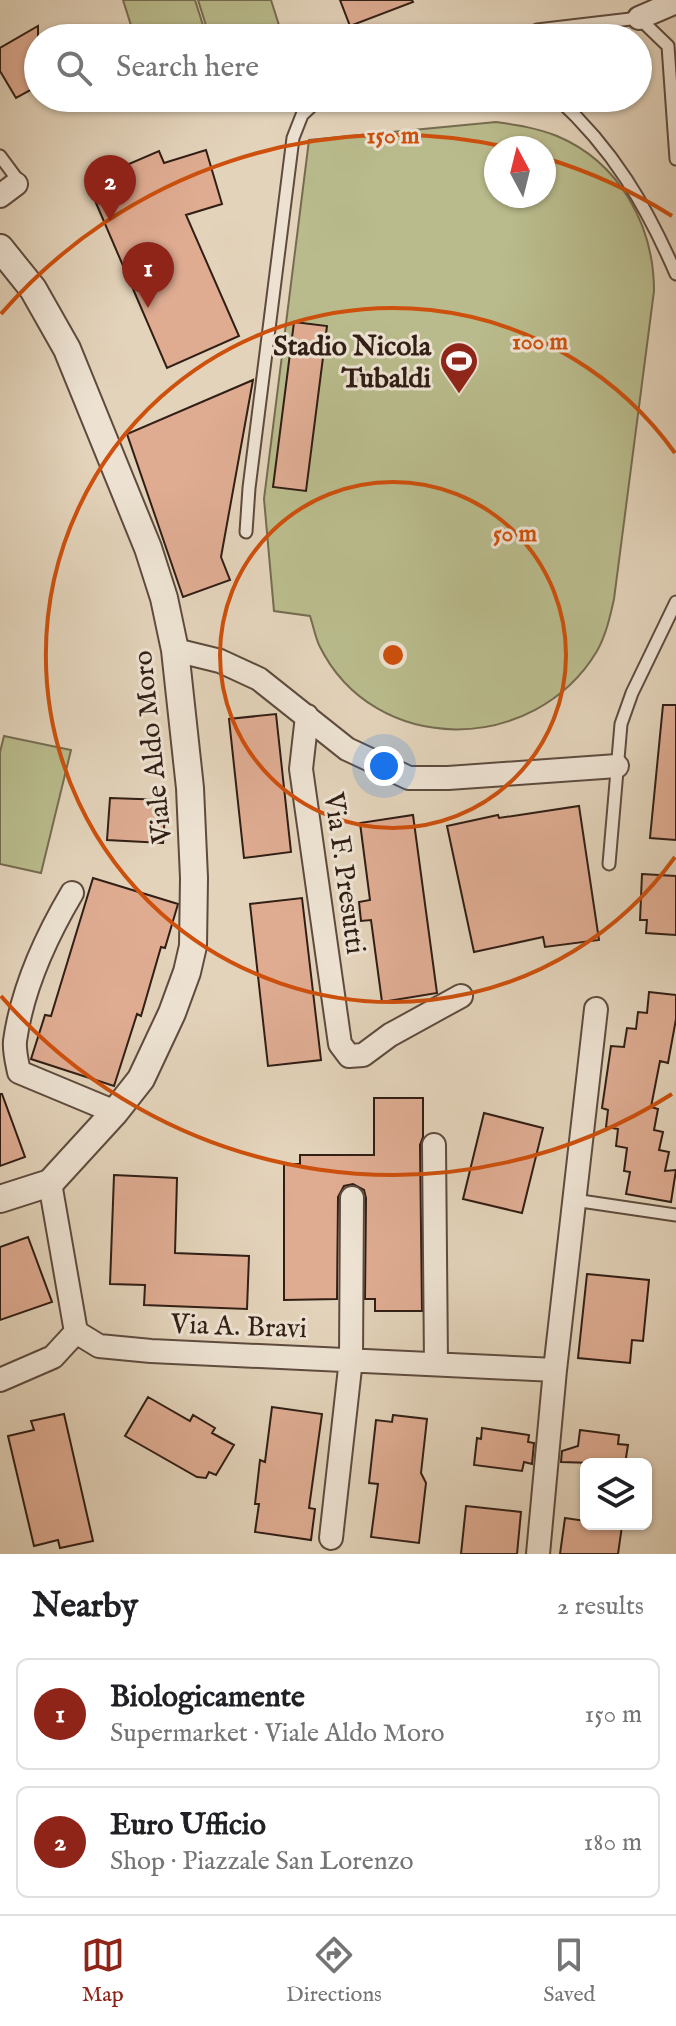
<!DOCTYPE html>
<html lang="en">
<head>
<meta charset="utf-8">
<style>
  :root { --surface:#fff; --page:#f6f6f6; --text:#202124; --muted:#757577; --line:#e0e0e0; --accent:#8f2418 }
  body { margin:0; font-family:"IM FELL English",serif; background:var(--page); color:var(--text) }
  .controls { position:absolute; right:24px; bottom:24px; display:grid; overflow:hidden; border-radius:12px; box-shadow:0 2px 6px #0004 }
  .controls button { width:72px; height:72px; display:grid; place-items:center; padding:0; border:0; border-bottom:2px solid var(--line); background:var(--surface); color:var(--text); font:40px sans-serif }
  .compass { position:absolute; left:484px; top:136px; width:72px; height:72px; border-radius:50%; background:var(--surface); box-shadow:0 2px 6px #0004; rotate:353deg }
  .you { position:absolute; left:384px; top:766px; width:28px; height:28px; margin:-20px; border:6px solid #fff; border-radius:50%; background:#1a73e8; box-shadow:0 0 0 12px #1a73e833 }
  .badge { display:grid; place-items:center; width:52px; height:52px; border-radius:50%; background:var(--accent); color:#fff; font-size:26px; font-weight:700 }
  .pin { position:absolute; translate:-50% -66px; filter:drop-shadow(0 2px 4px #0008) }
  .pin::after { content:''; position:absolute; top:42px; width:28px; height:24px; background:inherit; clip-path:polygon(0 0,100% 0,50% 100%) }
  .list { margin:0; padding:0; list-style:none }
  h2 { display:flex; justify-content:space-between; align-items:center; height:104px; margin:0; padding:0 32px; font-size:34px }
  h2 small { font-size:26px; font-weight:400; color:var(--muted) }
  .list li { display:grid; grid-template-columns:52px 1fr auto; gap:24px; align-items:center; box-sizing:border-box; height:112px; margin:0 16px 16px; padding:0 16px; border:2px solid var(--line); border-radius:12px }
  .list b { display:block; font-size:30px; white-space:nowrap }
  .list p { margin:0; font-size:26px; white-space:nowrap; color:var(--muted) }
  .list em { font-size:26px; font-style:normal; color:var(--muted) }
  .icon { flex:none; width:44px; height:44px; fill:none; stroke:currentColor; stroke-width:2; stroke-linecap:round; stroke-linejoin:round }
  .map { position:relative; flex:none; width:676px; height:1554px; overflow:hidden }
  .search { position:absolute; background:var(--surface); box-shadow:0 2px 6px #0004; left:24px; right:24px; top:24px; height:88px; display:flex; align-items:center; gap:20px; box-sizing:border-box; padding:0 28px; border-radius:44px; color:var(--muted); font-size:30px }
  .sheet { height:360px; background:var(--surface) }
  nav { display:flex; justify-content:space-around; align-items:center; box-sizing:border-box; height:112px; border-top:2px solid var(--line); background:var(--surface); font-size:22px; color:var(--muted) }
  nav a { display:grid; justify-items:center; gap:4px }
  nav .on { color:var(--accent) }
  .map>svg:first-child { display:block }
</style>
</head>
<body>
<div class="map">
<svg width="676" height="1554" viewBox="0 0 676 1554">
  <rect width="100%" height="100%" fill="#e3d3ba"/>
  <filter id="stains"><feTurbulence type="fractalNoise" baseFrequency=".0025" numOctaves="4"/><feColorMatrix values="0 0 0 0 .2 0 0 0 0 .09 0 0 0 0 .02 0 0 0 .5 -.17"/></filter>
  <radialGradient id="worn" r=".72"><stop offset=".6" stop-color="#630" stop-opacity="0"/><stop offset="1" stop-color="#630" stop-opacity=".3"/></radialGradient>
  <path fill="#b9bb8c" stroke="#756c50" stroke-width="2" fill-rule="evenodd" d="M123,0H195L207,38H135Z
    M198,0H271L283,38H210Z
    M496,122C517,125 537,128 557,136C619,162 654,225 654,291L614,599C610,617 606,635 597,651C535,755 374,758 319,645C315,636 313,625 310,616L274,611L264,499L309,140ZM496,148H544V196H496Z
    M4,736L71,750L41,873L0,864V752Z"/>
  <path fill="#dfac92" stroke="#311e15" stroke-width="2" d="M340,0H412L413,2L350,26Z
    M38,26V86L16,98L0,71V48Z
    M206,150L222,204L186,215L239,336L167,368L87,182L159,151L164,163Z
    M294,322L327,326L306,491L273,487Z
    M253,380L221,557L230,580L183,597L127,434Z
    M663,705H676V840L650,838Z
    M276,714L291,852L244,858L229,719Z
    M110,798L166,800L163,843L107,840Z
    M579,806L599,940L545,947L543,937L474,952L447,826L498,815L499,818Z
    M413,815L437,993L382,1002L371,920L361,921L359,902L370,900L360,823Z
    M642,874L676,876V935L646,933L647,920H640Z
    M93,878L178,904L165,948L161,947L141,1016L137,1014L114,1086L31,1059L45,1015L51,1016Z
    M302,898L321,1060L268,1066L250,904Z
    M649,992L676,995V1019L668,1063L660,1061L651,1107L658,1109L654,1130L663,1132L659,1150L669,1152L665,1171L676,1170L671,1202L626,1194L630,1172L624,1171L627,1148L616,1146L618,1129L606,1127L608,1110L602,1108L611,1046L624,1047L627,1028L636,1029L638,1012L647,1013Z
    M0,1094H2L25,1157L0,1166Z
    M374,1098H423V1137L420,1145L422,1311H375V1299H365L366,1198L364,1190L353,1184L344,1186L338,1197L337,1299L284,1300V1164H300V1155H374Z
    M484,1113L543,1128L522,1213L463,1199Z
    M114,1175L177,1178L175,1253L249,1256L247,1309L144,1305L145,1285L110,1284Z
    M28,1237L52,1302L0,1320V1247Z
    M587,1274L649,1280L643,1341L632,1340L630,1363L578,1358Z
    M148,1397L190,1421L193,1415L215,1428L212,1433L234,1445L216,1475L209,1472L206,1478L197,1477L125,1436Z
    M272,1407L322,1414L309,1508L315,1509L311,1540L255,1532L259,1504H255L260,1460L265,1462Z
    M64,1414L93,1541L60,1548L58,1540L34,1546L8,1436L34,1430L31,1421Z
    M393,1415L427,1419L421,1473L426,1483L419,1543L371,1537L378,1484L369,1483L376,1420L392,1422Z
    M482,1428L529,1435L528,1442L534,1443L532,1464L524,1462L522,1471L474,1465L477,1438L481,1439Z
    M580,1430L619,1435L618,1444L628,1445L625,1464L561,1462L562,1451L578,1446Z
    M466,1506L521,1512L517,1554H461Z
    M565,1518L586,1521V1524L622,1526L618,1554H560Z"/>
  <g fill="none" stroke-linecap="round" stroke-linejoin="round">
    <defs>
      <path id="service" d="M537,30L639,18L668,46L676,159
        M557,98C613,149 646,205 676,274
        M0,156L20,183L16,184
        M246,532L249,488L293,138L302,115L320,98
        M609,864L621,724L632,693L676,602
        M574,1200L676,1215"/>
      <path id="minor" d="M639,18L676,2
        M0,196L16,184
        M175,650L220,661L259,679L347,749L409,778H448L617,766
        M307,716L301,769L340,1044L349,1056L363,1055L390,1035L461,996
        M72,893C46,937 22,990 15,1041C14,1051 17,1062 19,1072L115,1112
        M434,1145L436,1363
        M50,1183L76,1332L99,1346L151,1351L555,1370L538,1554
        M555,1370L596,1009
        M0,1380L53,1357L76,1332
        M331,1538L351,1359L352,1198"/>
      <path id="tertiary" d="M0,248L33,289L67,349L148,548L164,598L175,650L190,788L194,878L193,946L187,972L172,1013L141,1079L115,1112L50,1183L0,1199"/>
    </defs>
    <use href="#service" stroke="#5e4b3e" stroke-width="15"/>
    <use href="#minor" stroke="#5e4b3e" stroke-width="26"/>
    <use href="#tertiary" stroke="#5e4b3e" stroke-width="30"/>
    <use href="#service" stroke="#ede2d2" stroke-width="11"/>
    <use href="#minor" stroke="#ede2d2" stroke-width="22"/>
    <use href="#tertiary" stroke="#ede2d2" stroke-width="26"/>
  </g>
  <g fill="none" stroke="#cd500d" stroke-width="4">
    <circle cx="393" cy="655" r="173"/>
    <path d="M675 857A347 347 0 1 1 675 453"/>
    <path d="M672 1094A520 520 0 0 1 1 996M1 314A520 520 0 0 1 506 147M545 158A520 520 0 0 1 672 216"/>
  </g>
  <defs>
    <symbol id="stadium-pin" viewBox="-11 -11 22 30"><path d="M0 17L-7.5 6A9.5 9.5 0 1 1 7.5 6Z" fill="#8f2418" stroke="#ede2d2"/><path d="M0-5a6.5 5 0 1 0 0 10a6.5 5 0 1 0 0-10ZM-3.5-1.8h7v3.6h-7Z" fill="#fff"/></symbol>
  </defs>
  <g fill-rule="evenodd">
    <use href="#stadium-pin" x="437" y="339" width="44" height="60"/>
  </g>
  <g text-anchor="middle" stroke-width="6" stroke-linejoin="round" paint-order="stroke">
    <g font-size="28" font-weight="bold" fill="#311e15" stroke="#ede2d2" text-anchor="end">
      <text x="431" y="355">Stadio Nicola<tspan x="431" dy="32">Tubaldi</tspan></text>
    </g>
    <g font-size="28" fill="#311e15" stroke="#ede2d2">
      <text transform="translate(151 747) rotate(-96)" y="10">Viale Aldo Moro</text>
      <text transform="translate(346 873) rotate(82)" y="10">Via F. Presutti</text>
      <text transform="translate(239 1325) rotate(2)" y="10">Via A. Bravi</text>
    </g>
  </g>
  <circle cx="393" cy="655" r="12" fill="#cd500d" stroke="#ede2d2" stroke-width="4"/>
  <g font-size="24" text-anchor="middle" font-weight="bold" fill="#cd500d" stroke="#ede2d2" stroke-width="6" stroke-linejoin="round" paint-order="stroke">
    <text x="393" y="143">150 m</text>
    <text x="540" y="349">100 m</text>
    <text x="515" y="541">50 m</text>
  </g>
  <rect width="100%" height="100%" filter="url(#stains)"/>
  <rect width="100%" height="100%" fill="url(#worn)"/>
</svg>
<div class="controls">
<button><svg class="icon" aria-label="layers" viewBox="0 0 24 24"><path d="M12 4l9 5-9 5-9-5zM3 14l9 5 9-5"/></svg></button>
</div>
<svg class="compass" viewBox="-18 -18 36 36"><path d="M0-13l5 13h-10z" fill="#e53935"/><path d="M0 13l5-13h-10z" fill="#757577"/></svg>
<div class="you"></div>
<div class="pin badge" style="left:148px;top:308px">1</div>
<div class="pin badge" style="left:110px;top:221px">2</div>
<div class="search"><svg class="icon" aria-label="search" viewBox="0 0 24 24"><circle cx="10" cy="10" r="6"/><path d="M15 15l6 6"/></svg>Search here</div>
</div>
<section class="sheet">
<h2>Nearby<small>2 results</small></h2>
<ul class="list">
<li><span class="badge">1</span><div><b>Biologicamente</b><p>Supermarket · Viale Aldo Moro</p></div><em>150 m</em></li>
<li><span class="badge">2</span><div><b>Euro Ufficio</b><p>Shop · Piazzale San Lorenzo</p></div><em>180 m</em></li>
</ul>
</section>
<nav>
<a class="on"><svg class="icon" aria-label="map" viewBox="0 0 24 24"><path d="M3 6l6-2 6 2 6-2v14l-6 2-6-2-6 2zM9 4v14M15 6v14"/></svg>Map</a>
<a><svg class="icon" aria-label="directions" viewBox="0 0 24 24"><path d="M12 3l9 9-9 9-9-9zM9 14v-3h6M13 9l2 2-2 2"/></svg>Directions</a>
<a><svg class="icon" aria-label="saved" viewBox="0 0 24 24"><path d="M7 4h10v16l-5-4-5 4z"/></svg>Saved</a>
</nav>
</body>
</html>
